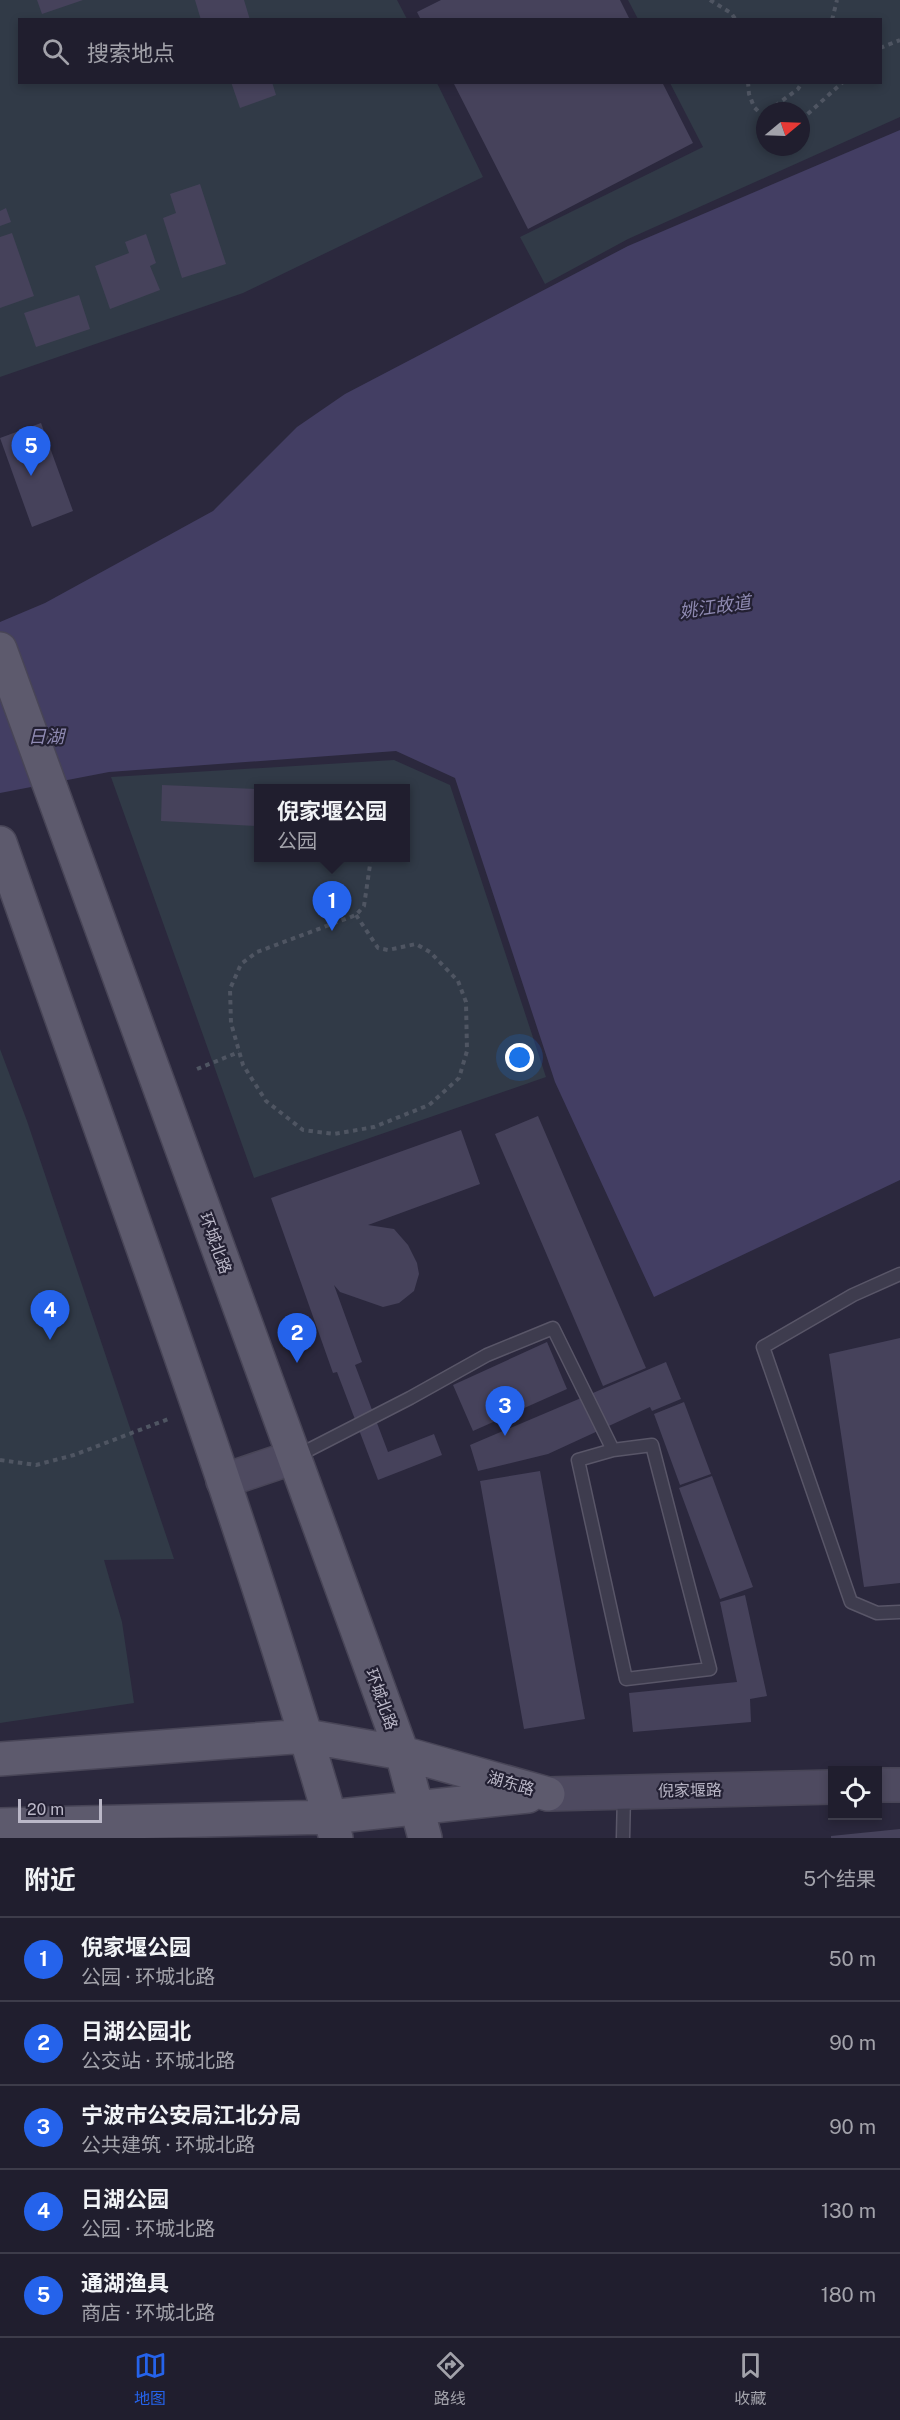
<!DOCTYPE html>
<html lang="zh">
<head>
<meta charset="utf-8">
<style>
  :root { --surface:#201e2e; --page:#282736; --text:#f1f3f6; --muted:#a2a2aa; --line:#3d3c4a; --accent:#2563eb }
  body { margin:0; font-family:"Public Sans","Noto Sans SC",sans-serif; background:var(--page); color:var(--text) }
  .controls { position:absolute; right:18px; bottom:18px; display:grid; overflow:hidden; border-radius:0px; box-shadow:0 3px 9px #0003 }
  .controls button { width:54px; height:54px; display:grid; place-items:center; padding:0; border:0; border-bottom:2px solid var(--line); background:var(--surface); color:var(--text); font:30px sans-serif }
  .compass { position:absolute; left:756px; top:102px; width:54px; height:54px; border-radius:50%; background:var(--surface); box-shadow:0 3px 9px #0003; rotate:71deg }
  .scale { position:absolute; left:18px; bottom:15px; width:84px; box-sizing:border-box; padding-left:6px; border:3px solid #bbb8c8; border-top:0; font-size:16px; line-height:21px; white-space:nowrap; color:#bbb8c8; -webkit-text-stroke:4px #232033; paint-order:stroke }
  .you { position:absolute; left:520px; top:1058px; width:21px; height:21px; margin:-15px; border:4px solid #fff; border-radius:50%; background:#1a73e8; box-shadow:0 0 0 9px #1a73e833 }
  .badge { display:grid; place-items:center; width:39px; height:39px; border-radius:50%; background:var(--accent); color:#fff; font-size:20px; font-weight:700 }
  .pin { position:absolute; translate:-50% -50px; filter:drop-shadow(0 2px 3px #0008) }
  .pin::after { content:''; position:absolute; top:32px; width:21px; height:18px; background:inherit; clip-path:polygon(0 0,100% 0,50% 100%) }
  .popup { position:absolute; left:254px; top:784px; width:156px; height:78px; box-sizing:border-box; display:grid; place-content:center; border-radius:0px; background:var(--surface); filter:drop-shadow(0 2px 4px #0005); font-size:20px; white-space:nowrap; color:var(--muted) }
  .popup b { font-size:22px; color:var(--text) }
  .popup::after { content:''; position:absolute; left:50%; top:100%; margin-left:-12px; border:12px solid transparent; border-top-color:var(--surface) }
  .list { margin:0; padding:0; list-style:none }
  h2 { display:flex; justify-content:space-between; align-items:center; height:78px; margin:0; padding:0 24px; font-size:26px }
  h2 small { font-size:20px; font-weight:400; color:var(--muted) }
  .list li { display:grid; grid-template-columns:39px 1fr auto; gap:18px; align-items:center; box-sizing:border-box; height:84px; padding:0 24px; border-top:2px solid var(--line) }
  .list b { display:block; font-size:22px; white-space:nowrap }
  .list p { margin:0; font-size:20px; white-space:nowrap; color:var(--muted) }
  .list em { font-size:20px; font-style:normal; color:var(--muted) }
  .icon { flex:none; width:33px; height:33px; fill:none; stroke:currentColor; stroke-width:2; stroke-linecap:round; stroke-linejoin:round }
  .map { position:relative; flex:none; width:900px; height:1838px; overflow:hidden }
  .search { position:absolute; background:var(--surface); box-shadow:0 3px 9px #0003; left:18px; right:18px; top:18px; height:66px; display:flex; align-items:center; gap:15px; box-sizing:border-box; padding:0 21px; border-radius:0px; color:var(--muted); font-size:22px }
  .sheet { height:498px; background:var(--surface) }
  nav { display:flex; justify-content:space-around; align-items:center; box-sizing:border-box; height:84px; border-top:2px solid var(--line); background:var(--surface); font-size:16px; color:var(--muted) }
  nav a { display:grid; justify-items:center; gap:3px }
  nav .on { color:var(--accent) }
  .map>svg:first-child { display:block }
</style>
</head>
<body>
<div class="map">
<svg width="900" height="1838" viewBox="0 0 900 1838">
  <rect width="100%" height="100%" fill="#2b283d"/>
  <path fill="#313a47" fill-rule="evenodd" d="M0,0H397L407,19L20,20V82L437,83L483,177L243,293L0,377Z
    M628,0H900V117L628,239L545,284L520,237L703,147L670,83L880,82V20L638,19ZM765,111H801V147H765Z
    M394,760L450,785L546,1077L254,1178L111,777ZM258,788H406V858H258Z
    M0,1049L27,1121L174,1559L104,1560L122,1622L134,1703L0,1723Z"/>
  <path fill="#433e63" d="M900,130V1180L654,1297L555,1082L455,778L396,751L109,772L0,793V622L45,603L213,511L297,427L345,394L628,246Z"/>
  <path fill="#46425b" d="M37,0H83L42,14Z
    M195,0H244L250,20H201Z
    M441,0H620L630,20H421L417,12Z
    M231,82H272L276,95L240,108Z
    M453,82H662L693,143L528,229Z
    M200,184L226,264L182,278L163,218L176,213L170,194Z
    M6,208L11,222L0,226V211Z
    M12,233L34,296L0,308V237Z
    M146,234L156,263L150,266L160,290L110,309L95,266L129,253L125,242Z
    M79,295L90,329L36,347L24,313Z
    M41,423L73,511L32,527L0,438Z
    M162,785L258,789V826L161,821Z
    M538,1116L646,1368L603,1386L495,1134Z
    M461,1130L480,1184L368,1225L394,1229L408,1245L417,1263L419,1274L414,1291L399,1303L383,1307L340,1292L334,1285L362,1362L355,1365L388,1452L434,1434L442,1455L378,1480L337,1372L333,1373L271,1198Z
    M900,1338V1583L864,1587L829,1354Z
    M547,1342L567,1389L473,1431L453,1385Z
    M666,1362L681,1399L652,1411L650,1407L548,1454L478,1471L470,1445Z
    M684,1402L711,1474L680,1485L654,1414Z
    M540,1471L585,1719L524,1729L480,1481Z
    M712,1476L753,1587L720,1599L679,1488Z
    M745,1595L767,1696L750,1699L751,1722L633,1732L629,1693L737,1682L720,1602Z
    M900,1829V1838H831V1836Z"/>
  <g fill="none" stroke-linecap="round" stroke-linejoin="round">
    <defs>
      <path id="lane" d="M900,1274L853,1295L763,1347L851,1602L877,1613L900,1612
        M652,1445L710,1669L626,1679L578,1460L613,1450Z
        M295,1457L410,1398L487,1355L553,1328L613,1450
        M623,1838L624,1793"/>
      <path id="secondary" d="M223,1481L294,1457
        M878,1785H900
        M548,1794L832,1787"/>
      <path id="primary" d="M0,649L402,1753L425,1838
        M0,843C115,1173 239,1502 336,1838
        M0,1759L306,1736L402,1753L548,1794
        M0,1825L330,1817L528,1796"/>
    </defs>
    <use href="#lane" stroke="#595668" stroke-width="15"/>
    <use href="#secondary" stroke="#484557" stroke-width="36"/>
    <use href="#primary" stroke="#484557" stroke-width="36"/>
    <path stroke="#4f5562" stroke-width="4" stroke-dasharray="4.5 4.5" stroke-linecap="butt" d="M710,0L731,13L736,20
      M832,20L837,0
      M880,48L900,40
      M748,82L749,94L754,107L762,115L765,133
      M768,111L798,89L802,82
      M801,120L843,82
      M356,915L378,948L388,950L416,944L430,952L458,981L466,1002L467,1051L459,1078L429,1105L374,1127L334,1134L303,1130L266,1101L243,1065L231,1023L230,989L241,964L257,952L356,915L364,906L371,858
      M197,1069L239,1052
      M0,1460L36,1465L74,1455L171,1418"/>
    <use href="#lane" stroke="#3e3c4e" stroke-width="12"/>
    <use href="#secondary" stroke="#4e4a60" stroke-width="33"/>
    <use href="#primary" stroke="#5d5a6d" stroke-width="33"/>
  </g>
  <g text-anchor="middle" stroke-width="4.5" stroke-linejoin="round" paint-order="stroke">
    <g font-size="16" fill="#bbb8c8" stroke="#232033">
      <text transform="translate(216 1243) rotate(70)" y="6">环城北路</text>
      <text transform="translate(382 1699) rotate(70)" y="6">环城北路</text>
      <text transform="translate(511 1783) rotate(16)" y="6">湖东路</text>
      <text transform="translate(690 1790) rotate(-1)" y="6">倪家堰路</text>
    </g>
    <g font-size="18" font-style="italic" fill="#8f8ab2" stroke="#232033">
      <text transform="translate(715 607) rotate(-8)" y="6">姚江故道</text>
      <text x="46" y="743">日湖</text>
    </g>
  </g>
</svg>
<div class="controls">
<button><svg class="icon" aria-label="locate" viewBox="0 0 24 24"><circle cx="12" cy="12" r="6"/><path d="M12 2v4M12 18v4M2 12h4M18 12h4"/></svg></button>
</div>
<svg class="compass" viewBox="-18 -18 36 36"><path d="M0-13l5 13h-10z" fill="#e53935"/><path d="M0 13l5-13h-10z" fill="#a2a2aa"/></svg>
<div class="scale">20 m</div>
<div class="you"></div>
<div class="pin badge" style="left:332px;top:931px">1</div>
<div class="popup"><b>倪家堰公园</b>公园</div>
<div class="pin badge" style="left:297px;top:1363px">2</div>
<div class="pin badge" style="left:505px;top:1436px">3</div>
<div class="pin badge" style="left:50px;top:1340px">4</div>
<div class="pin badge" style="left:31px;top:476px">5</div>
<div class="search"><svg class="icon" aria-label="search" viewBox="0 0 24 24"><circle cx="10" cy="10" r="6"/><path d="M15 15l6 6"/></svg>搜索地点</div>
</div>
<section class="sheet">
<h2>附近<small>5个结果</small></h2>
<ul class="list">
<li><span class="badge">1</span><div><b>倪家堰公园</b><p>公园 · 环城北路</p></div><em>50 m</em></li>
<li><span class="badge">2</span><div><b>日湖公园北</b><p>公交站 · 环城北路</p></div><em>90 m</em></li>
<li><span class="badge">3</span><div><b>宁波市公安局江北分局</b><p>公共建筑 · 环城北路</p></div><em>90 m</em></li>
<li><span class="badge">4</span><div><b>日湖公园</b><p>公园 · 环城北路</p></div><em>130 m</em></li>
<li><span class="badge">5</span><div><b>通湖渔具</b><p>商店 · 环城北路</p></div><em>180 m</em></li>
</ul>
</section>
<nav>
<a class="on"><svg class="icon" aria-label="map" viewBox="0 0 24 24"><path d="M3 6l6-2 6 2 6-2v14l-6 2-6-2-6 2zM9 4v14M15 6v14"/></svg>地图</a>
<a><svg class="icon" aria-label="directions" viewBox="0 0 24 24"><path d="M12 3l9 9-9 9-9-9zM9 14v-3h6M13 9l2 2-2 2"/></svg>路线</a>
<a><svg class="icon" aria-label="saved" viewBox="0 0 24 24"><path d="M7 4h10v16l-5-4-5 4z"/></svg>收藏</a>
</nav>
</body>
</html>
